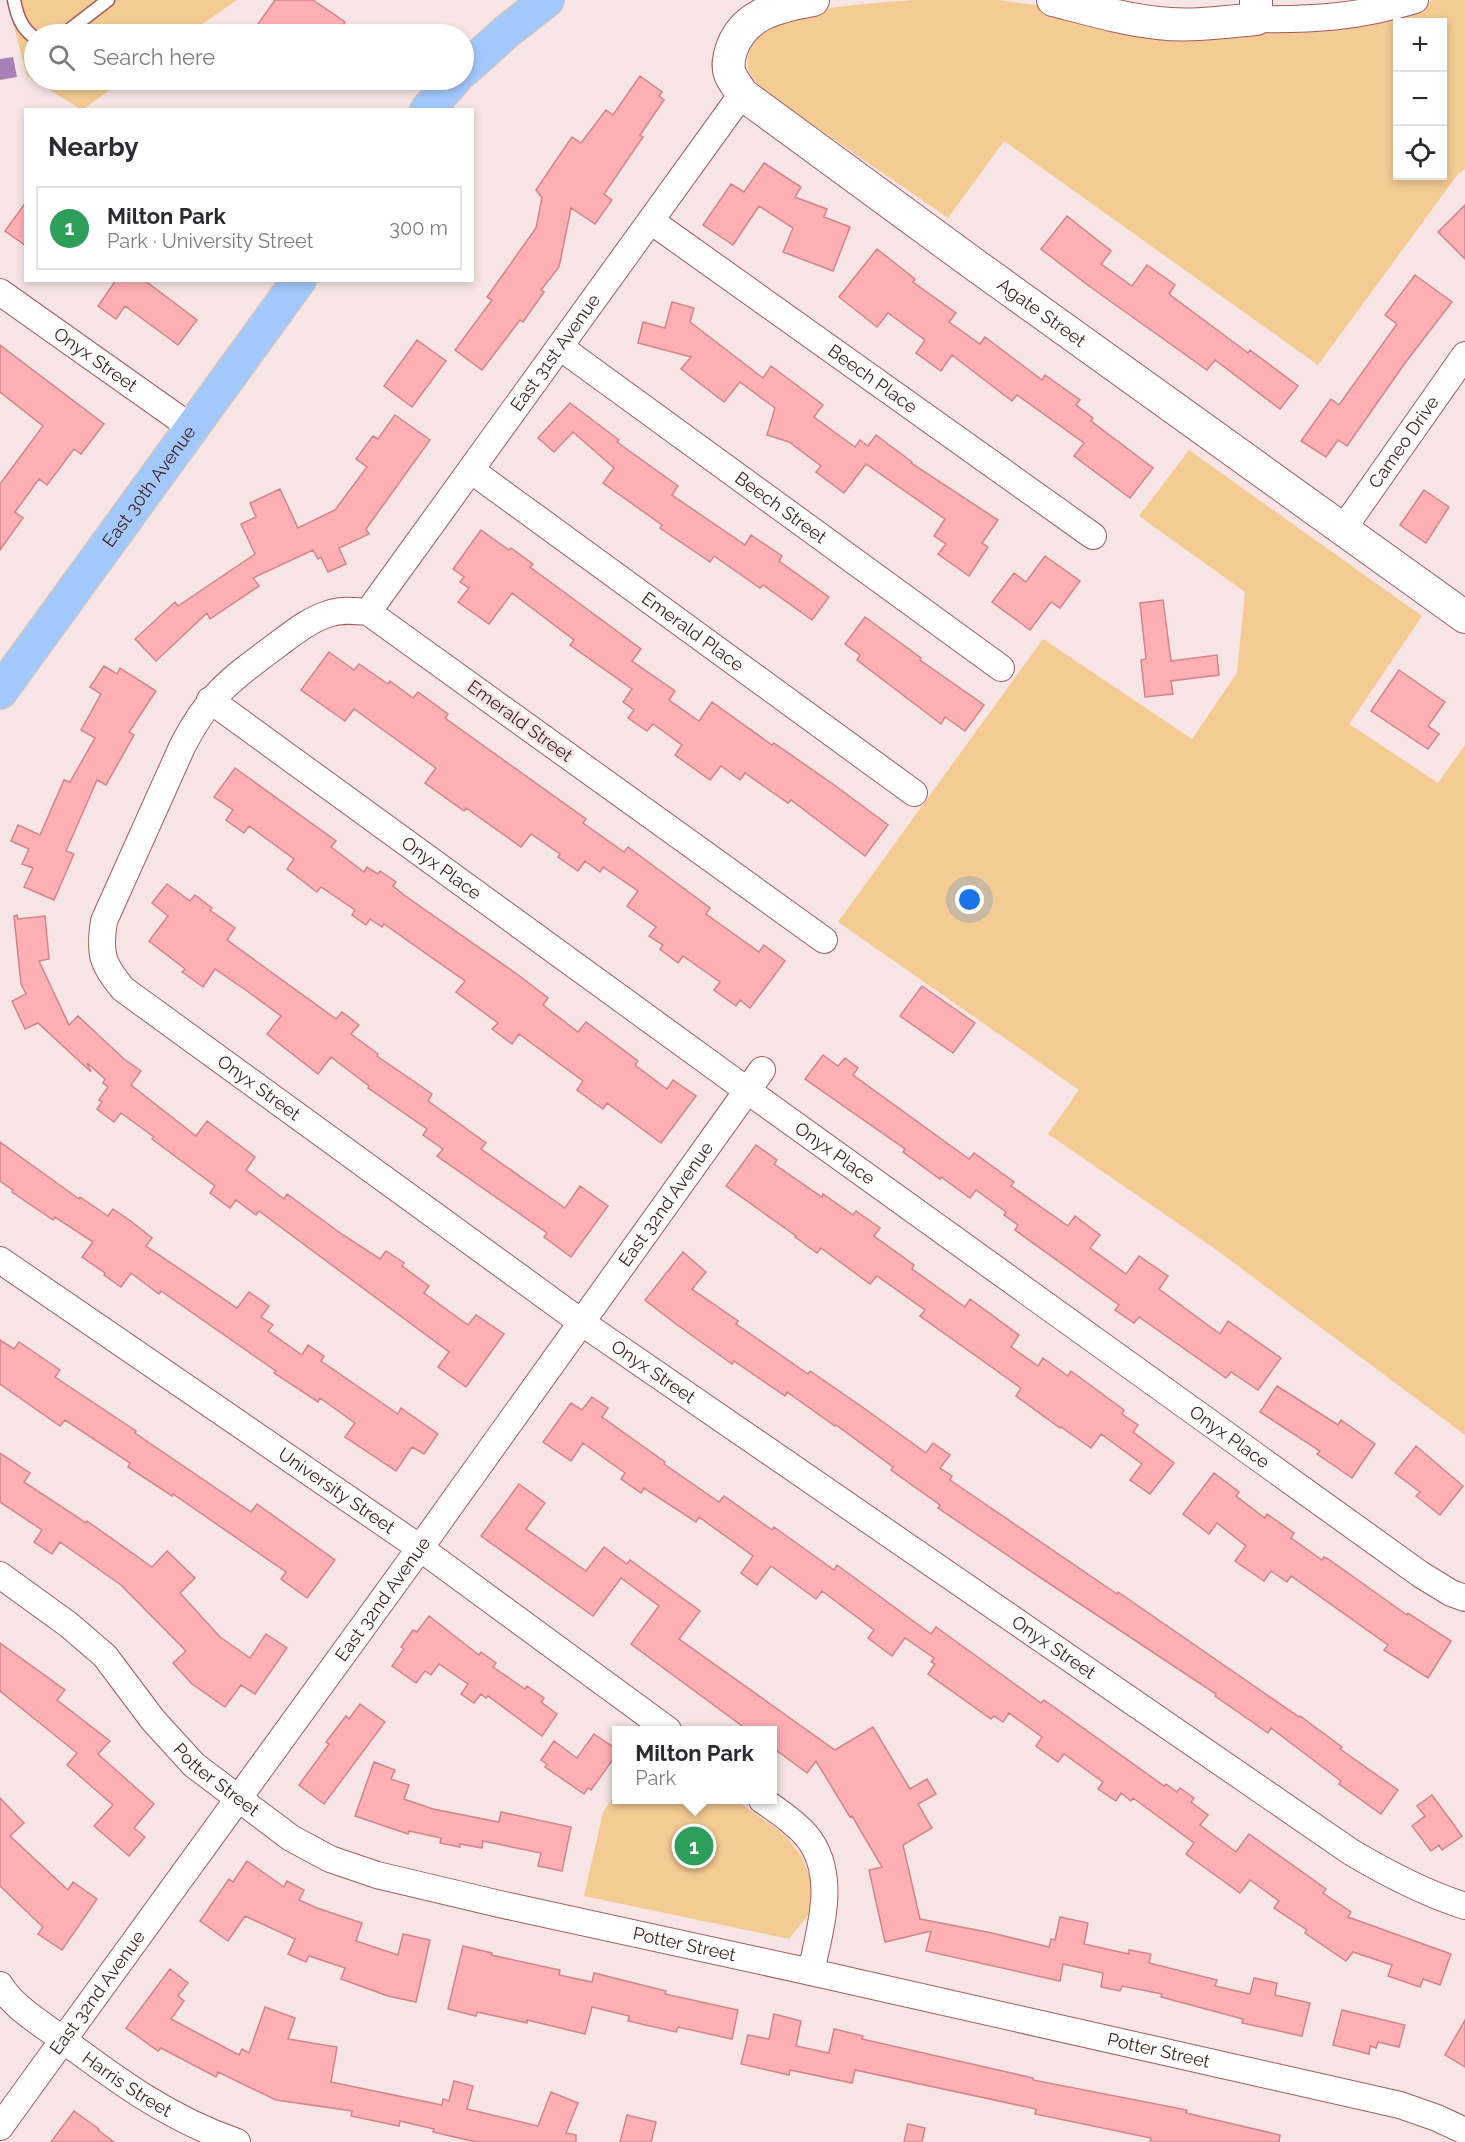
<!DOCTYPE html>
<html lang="en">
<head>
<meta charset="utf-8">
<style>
  :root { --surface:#fff; --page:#f2f2f3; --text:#2b2b33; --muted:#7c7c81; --line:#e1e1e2; --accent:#2d7778 }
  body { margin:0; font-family:Raleway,sans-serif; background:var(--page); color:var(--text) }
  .controls { position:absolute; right:18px; top:18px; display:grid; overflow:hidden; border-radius:0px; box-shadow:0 3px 9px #0003 }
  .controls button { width:54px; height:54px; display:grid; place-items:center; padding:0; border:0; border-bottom:2px solid var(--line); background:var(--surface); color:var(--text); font:30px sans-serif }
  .you { position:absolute; left:970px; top:900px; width:21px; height:21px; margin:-15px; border:4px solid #fff; border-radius:50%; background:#1a73e8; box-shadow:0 0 0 9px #1a73e833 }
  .badge { display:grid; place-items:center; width:39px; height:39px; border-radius:50%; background:var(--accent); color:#fff; font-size:20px; font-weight:700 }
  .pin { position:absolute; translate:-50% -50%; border:3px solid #fff; box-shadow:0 2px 6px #0006 }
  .popup { position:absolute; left:612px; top:1726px; width:165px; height:78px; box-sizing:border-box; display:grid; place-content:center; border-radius:0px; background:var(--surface); filter:drop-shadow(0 2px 4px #0005); font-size:20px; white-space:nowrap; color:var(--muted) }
  .popup b { font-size:22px; color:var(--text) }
  .popup::after { content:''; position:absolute; left:50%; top:100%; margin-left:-12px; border:12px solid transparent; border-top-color:var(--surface) }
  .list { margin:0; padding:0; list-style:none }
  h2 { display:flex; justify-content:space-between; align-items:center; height:78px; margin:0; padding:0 24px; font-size:26px }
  h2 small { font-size:20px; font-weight:400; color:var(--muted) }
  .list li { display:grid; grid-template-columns:39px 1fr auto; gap:18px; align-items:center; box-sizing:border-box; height:84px; margin:0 12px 12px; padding:0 12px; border:2px solid var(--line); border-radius:0px }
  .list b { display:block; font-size:22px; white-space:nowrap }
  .list p { margin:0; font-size:20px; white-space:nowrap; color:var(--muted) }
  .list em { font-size:20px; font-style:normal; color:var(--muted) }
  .icon { flex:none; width:33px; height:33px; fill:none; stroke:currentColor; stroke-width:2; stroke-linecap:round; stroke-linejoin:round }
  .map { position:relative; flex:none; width:1465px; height:2142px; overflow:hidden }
  .search { position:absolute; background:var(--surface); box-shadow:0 3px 9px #0003; left:24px; top:24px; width:450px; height:66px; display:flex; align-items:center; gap:15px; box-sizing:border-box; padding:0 21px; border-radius:33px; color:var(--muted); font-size:22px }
  .panel { position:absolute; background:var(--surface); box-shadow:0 3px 9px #0003; left:24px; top:108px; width:450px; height:174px; border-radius:0px }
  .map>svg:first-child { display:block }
</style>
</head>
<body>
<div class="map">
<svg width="1465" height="2142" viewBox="0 0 1465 2142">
  <rect width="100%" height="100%" fill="#f7e5e5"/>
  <path fill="#f4cb92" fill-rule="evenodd" d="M7,0H237L188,34H34V80H124L82,110L27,76Z
    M914,0H998L1035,5L1134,28L1422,6L1433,0H1465V169L1458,174L1318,365L1004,141L948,218L767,93C762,87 754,82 751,75C747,68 747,61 749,53C763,5 872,4 914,0ZM1398,22H1442V176H1398Z
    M1189,450L1422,616L1349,724L1438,783L1465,745V1435L1218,1251L1048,1134L1079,1090L838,922L1043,639L1192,739L1237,673L1245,592L1139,516Z
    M616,1792V1800H736L785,1835L802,1857L811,1880L812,1899L808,1915L789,1939L584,1896L603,1812Z"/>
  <path fill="#a880b8" d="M13,57L17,77L0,80V59Z"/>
  <path fill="#feafb3" stroke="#d48489" stroke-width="1.5" d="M275,0H313L345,22L337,34H251Z
    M640,76L662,92L659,96L664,100L640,135L643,137L604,194L612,200L595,224L571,208L559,267L541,290L544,292L523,322L520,320L482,370L455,350L492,300L487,297L536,228L542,198L536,190L572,137L581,143L606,110L613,115Z
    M764,163L801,187L795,197L827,209L824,217L850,227L833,271L783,252L793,228L759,206L733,245L703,225L731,184L744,192Z
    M26,202V246L5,231Z
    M1465,205V259L1438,232Z
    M1067,216L1111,251L1101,264L1132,286L1147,265L1175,285L1169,294L1248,353L1250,350L1298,386L1280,409L1215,360L1207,370L1089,286L1041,249Z
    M877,249L915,279L913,282L956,313L949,322L980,344L985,337L1042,380L1045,375L1080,400L1076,405L1093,418L1091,421L1153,468L1130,498L1074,456L1084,443L1017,395L1012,401L952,355L941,371L916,353L925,340L888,313L877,327L839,297Z
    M1415,275L1452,302L1405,363L1347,446L1338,440L1326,457L1301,441L1331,399L1339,405L1397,324L1385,315Z
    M116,280H144L197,320L178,345L125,306L116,319L98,306Z
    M672,302L694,308L690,322L763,378L771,366L823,405L814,417L855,447L860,440L868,446L876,435L912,462L911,463L998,520L982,543L988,547L969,576L938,554L946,544L934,536L945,519L866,464L844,493L816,472L821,466L789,442L767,435L775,408L740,382L724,402L681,369L691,357L638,343L643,322L665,328Z
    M417,340L446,361L412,407L384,386Z
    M0,345L104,424L81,454L74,449L47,485L39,479L15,512L23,518L0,550V484L43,426L0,392Z
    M570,403L619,440L617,442L678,486L672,495L745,545L751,535L782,556L779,561L829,597L812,620L763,585L760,588L714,556L710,562L660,528L662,525L603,483L614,468L573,432L554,452L538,438Z
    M395,415L430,440L366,529L369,534L339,548L346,564L328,572L321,557L318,559L313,550L253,578L259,586L210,619L207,613L156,661L135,639L175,602L178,606L255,554L241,524L256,517L250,503L280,489L298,528L335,510L367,467L356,459L373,436L378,439Z
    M1424,490L1449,507L1426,543L1400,525Z
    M481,530L509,550L511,548L533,564L530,567L641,649L632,661L675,691L669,700L699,721L712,702L772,745L774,743L837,787L888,825L865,856L791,800L788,803L745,773L740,780L721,766L710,780L675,755L682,745L653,724L647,731L628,718L634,710L623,702L632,689L570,645L574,640L512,593L489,624L458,602L469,588L460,582L464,577L453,569Z
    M1045,556L1080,581L1060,608L1051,602L1030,630L992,602L1014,573L1026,582Z
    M1163,600L1171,661L1217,655L1219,675L1171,681L1173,694L1145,697L1141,660L1146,659L1140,603Z
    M865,617L921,658L920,660L984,705L965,731L945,717L941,724L857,660L860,655L845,644Z
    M329,652L354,670L359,664L388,684L390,681L413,698L418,692L448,714L445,718L586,819L583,823L624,852L628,847L710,908L706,914L759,952L764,945L785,961L750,1008L740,1000L736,1006L714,990L720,982L683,956L678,963L660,949L663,945L649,936L656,927L627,906L638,891L603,867L600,872L585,861L578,871L558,857L560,854L531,834L521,847L466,808L464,811L425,783L436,768L354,709L345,721L301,690Z
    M104,666L117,674L120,668L156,691L129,732L134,735L106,785L97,780L66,851L74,854L54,900L24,887L33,868L22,864L29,849L11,841L18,825L40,835L64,780L70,782L95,738L81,730L101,694L90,687Z
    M1399,670L1445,702L1428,726L1439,734L1428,749L1371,711Z
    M235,768L336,841L331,847L364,872L367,867L378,874L380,871L396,882L393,886L404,895L521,977L548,998L543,1005L578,1032L586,1022L638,1061L635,1065L667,1089L673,1080L696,1096L661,1143L607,1103L603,1109L577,1090L583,1081L519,1034L512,1044L492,1029L498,1023L456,992L465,981L384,924L382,927L370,919L366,925L352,915L355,910L321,887L317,892L287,869L294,859L249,826L244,833L226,820L233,810L214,797Z
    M167,884L190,901L195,895L212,908L210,910L235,928L227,940L336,1019L342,1012L359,1025L351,1034L378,1054L377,1056L432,1094L428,1101L486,1143L481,1149L565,1208L580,1186L608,1206L571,1257L544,1237L547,1233L437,1156L443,1149L423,1135L427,1129L368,1088L369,1086L331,1057L318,1074L267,1034L281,1016L247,991L215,969L203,987L182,972L185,969L149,941L168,916L152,903Z
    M17,915L18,919L45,916L49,959L39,961L69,1025L78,1016L124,1059L141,1071L131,1085L196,1136L207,1121L255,1157L246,1170L284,1199L287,1194L343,1235L380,1259L386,1251L404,1263L402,1266L429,1286L424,1293L468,1325L476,1315L504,1334L466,1387L438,1367L449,1352L259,1211L256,1215L236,1200L230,1208L210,1193L215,1186L152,1139L154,1137L121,1113L114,1122L97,1109L102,1102L99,1100L108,1087L103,1083L105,1079L87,1063L91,1072L38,1023L25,1029L12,1001L26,994L21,984L14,916Z
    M922,986L975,1023L953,1053L900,1016Z
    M823,1055L838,1066L845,1058L858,1068L853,1075L969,1159L974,1153L1014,1182L1011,1186L1068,1226L1075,1216L1100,1235L1090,1248L1126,1274L1139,1256L1168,1276L1159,1289L1220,1334L1228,1321L1281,1358L1258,1390L1231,1372L1226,1378L1139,1317L1134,1323L1115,1310L1119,1305L1015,1230L1018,1225L1004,1215L1006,1212L976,1190L970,1198L941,1177L940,1179L903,1152L905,1149L805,1079Z
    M0,1142L79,1199L80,1197L108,1216L113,1209L132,1222L152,1238L146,1246L237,1308L249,1292L269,1306L261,1317L273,1325L268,1331L302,1355L308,1345L324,1356L321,1361L398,1414L401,1408L438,1434L424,1454L412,1447L396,1471L345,1437L355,1423L320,1398L318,1402L274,1373L276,1371L161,1291L159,1294L131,1273L121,1287L104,1275L105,1273L82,1257L93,1242L55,1217L53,1220L12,1192L13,1190L0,1181Z
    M756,1145L777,1160L774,1164L822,1197L823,1194L853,1215L856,1211L880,1228L874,1236L914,1265L912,1269L965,1307L970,1299L1019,1335L1011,1347L1038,1366L1043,1358L1068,1376L1071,1371L1124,1410L1122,1414L1138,1425L1133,1432L1174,1463L1150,1494L1130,1480L1142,1464L1101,1434L1091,1448L1061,1427L1060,1428L1016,1396L1021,1388L920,1316L925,1310L877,1276L870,1284L821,1248L817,1253L795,1237L796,1236L726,1186Z
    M683,1252L706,1272L692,1289L738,1321L736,1324L808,1374L810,1371L861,1406L926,1453L933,1443L950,1455L940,1468L952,1476L950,1480L1117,1594L1118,1592L1299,1717L1300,1716L1342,1747L1340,1749L1398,1790L1381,1814L1339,1784L1341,1781L1271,1728L1268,1733L1215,1696L1216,1694L1035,1574L938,1508L940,1505L891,1470L893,1467L836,1425L835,1426L787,1392L785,1396L734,1361L732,1364L676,1324L645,1300Z
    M0,1340L14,1349L19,1342L60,1370L55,1377L136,1431L135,1433L251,1512L257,1504L335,1560L307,1598L281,1579L286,1572L173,1494L172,1496L128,1467L130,1463L65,1420L60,1426L0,1384Z
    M1277,1386L1338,1425L1341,1420L1375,1444L1352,1478L1317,1454L1320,1451L1260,1412Z
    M592,1397L608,1408L602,1417L665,1462L664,1464L719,1502L724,1496L772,1530L774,1527L834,1570L837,1565L931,1634L936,1627L1041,1703L1044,1700L1164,1786L1166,1784L1177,1792L1180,1788L1194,1798L1191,1802L1208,1815L1200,1825L1236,1852L1249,1834L1326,1889L1323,1893L1351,1912L1348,1917L1451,1954L1440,1985L1423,1979L1420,1987L1388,1976L1392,1965L1353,1952L1346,1961L1305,1933L1307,1930L1274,1908L1279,1901L1250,1880L1240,1893L1186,1854L1194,1843L1133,1798L1131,1801L1121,1793L1116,1801L1098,1789L1103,1782L1064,1754L1058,1762L1036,1746L1042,1737L1009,1713L1003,1722L994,1716L991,1719L928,1674L935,1664L931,1662L934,1658L905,1638L892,1656L868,1638L874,1630L822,1591L816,1599L771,1566L757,1585L741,1573L753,1556L699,1517L696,1522L644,1488L641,1493L621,1479L625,1473L583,1443L571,1461L543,1442L571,1403L582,1410Z
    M1416,1446L1463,1486L1440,1515L1416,1496L1420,1492L1395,1473Z
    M0,1453L30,1473L24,1482L86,1523L87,1521L152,1567L167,1551L195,1578L180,1593L220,1637L250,1658L266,1634L287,1648L255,1694L241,1685L225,1707L192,1684L173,1663L186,1651L121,1585L60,1542L52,1554L34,1542L42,1530L0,1502Z
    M1214,1473L1239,1492L1236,1496L1265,1518L1267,1514L1294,1533L1291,1538L1322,1560L1324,1557L1328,1559L1407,1615L1408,1613L1451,1641L1428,1678L1384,1650L1388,1645L1291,1576L1287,1582L1271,1571L1264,1581L1235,1561L1246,1546L1217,1523L1209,1534L1183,1514Z
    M519,1484L545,1503L526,1529L586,1571L604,1547L627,1564L630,1560L700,1611L679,1639L835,1750L873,1727L910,1789L927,1779L936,1794L918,1804L932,1828L903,1845L920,1919L992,1933L1049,1947L1051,1939L1055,1940L1060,1917L1088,1923L1084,1944L1129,1954V1950L1151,1954L1149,1963L1217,1980L1215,1986L1250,1994L1254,1978L1277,1983L1275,1995L1310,2003L1302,2036L1242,2023L1243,2019L1161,1997L1162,1994L1122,1986L1120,1991L1101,1987L1103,1973L1063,1964L1060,1981L926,1951L931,1931L885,1942L869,1870L882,1867L852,1816L850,1817L816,1761L807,1773L772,1747V1731H749L631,1644L659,1606L621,1578L593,1616L481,1536Z
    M429,1616L479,1655L481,1652L496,1663L493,1667L525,1689L527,1686L544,1698L541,1702L557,1714L542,1736L488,1696L486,1698L481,1694L474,1703L461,1694L468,1684L439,1664L431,1675L425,1671L416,1683L392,1666L404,1649L401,1647L413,1630L417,1632Z
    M0,1643L65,1690L57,1700L110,1741L98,1754L154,1804L134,1828L145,1837L129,1856L94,1826L113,1805L67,1765L77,1753L0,1691Z
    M360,1704L385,1722L324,1804L299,1785L329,1744L326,1742L346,1716L349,1719Z
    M594,1734L616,1749V1755L591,1790L588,1788L584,1794L545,1767L547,1764L541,1760L554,1741L577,1758Z
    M374,1762L395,1770L391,1779L409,1785L404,1799L433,1809L499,1822L501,1812L571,1827L562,1871L538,1866L541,1853L483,1841L482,1848L460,1844V1847L440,1843L441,1838L409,1831L408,1834L355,1816Z
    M1432,1795L1462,1836L1442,1850L1439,1845L1431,1851L1412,1826L1425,1816L1417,1806Z
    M0,1798L24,1823L10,1836L68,1890L73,1882L97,1899L62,1950L38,1934L43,1927L0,1886Z
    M247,1861L284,1887L287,1881L304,1890L299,1900L317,1908L362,1923L356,1941L398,1955L403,1934L430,1940L416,2002L388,1996L341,1979L345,1968L309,1956L306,1962L288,1954L295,1939L245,1916L228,1941L200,1921L229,1879L233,1882Z
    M463,1946L492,1953L491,1955L560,1970L559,1975L592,1982L594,1973L666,1991L665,1994L738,2010L732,2039L678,2027L676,2032L628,2021L629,2016L592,2007L585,2034L527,2020V2023L477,2012L476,2016L448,2009Z
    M170,1969L188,1983L178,1996L184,2001L171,2019L239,2055L242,2049L249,2053L265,2007L295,2018L288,2039L337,2047L331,2082L442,2105L443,2099L449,2101L454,2081L473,2086L467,2109L538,2126L551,2092L578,2103L566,2133L576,2135V2142H476L433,2132L434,2129L400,2121L399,2126L351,2116L352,2111L276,2100L218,2072L216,2077L161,2048L158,2051L126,2028Z
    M1342,2010L1405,2025L1399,2047L1378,2042L1376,2048L1370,2046L1369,2054L1333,2045Z
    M774,2014L801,2021L796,2046L829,2053L834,2029L863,2036L862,2039L1033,2078V2080L1187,2110L1186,2113L1280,2135L1279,2142H1150L1151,2138L1035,2114L1036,2109L855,2070L852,2083L790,2070L789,2075L741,2064L748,2035L769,2039Z
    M1465,2020V2067L1445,2055Z
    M74,2111L99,2129L98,2130L114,2142H51Z
    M627,2115L656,2122L651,2142H620Z
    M908,2124L925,2128L922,2142H904Z"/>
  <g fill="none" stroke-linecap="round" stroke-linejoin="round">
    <defs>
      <path id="service" d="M14,0C17,15 21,28 34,37
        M64,34L108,0"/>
      <g id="minor">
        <path d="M1256,19C1314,20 1359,17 1415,0"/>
        <path id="s1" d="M651,221L1093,536"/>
        <path id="s2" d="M0,292L192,428"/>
        <path id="s3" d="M560,347L1001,668"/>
        <path id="s4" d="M472,471L914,793"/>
        <path id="s5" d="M1343,529L1465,355"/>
        <path id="s6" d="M368,612L742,94"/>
        <path id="s7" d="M210,700L748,1091L1420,1574L1451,1593L1465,1598"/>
        <path id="s8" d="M824,940L368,612C355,611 341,609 328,614C309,620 293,633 277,645C231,679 208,695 182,747L104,921C99,954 102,964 123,989L581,1322L1351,1852C1388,1874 1424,1893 1465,1906"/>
        <path id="s9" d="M0,1260L420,1548L668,1730"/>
        <path id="s10" d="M0,1575L69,1625L105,1656L153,1720L194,1765L291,1838L330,1859L377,1875L504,1905L811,1972L1400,2105L1437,2118L1465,2131"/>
        <path d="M762,1800C777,1810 793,1821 805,1834C839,1873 820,1928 811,1972"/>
        <path id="s11" d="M0,1985C13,2006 36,2020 55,2034C114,2078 167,2118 237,2142"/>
        <path id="s12" d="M0,2127L420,1548L762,1070"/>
      </g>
      <g id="tertiary">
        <path id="s13" d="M813,0C779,6 742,14 731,51C729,58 727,66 730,74C733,81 738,87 742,94L971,262L1465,617"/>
        <path d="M1053,0C1088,9 1122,19 1158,23C1190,27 1224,22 1256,19V0"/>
      </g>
      <g id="primary">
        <path d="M464,70L506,32L547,0"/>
        <path d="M427,110L454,80"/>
        <path id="s14" d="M0,692L299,280"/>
      </g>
    </defs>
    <use href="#service" stroke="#a65a60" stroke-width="15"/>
    <use href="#minor" stroke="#a65a60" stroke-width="28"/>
    <use href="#tertiary" stroke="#a65a60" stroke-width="34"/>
    <use href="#primary" stroke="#cdc5c5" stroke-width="36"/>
    <use href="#service" stroke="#fff" stroke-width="12"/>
    <use href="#minor" stroke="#fff" stroke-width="26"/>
    <use href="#tertiary" stroke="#fff" stroke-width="32"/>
    <use href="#primary" stroke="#a3c8fb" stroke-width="33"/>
  </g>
  <g text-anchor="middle" stroke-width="6" stroke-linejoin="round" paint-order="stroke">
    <g font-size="18" fill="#3f1f21" stroke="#f7e5e5">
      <text dy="6" stroke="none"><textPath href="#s13" startOffset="520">Agate Street</textPath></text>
      <text dy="6" stroke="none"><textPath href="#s6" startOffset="320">East 31st Avenue</textPath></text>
      <text dy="6" stroke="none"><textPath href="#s2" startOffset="117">Onyx Street</textPath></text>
      <text dy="6" stroke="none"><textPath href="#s1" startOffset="272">Beech Place</textPath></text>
      <text dy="6" stroke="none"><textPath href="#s5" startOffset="106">Cameo Drive</textPath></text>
      <text dy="6" stroke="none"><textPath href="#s14" startOffset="254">East 30th Avenue</textPath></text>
      <text dy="6" stroke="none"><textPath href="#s3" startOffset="273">Beech Street</textPath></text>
      <text dy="6" stroke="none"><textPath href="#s4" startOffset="273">Emerald Place</textPath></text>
      <text transform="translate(520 721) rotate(36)" y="6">Emerald Street</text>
      <text dy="6" stroke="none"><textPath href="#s7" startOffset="286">Onyx Place</textPath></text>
      <text dy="6" stroke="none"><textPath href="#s8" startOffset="1236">Onyx Street</textPath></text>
      <text dy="6" stroke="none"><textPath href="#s7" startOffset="772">Onyx Place</textPath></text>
      <text dy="6" stroke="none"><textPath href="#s12" startOffset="1138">East 32nd Avenue</textPath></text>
      <text dy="6" stroke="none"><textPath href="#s8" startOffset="1722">Onyx Street</textPath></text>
      <text dy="6" stroke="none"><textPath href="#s7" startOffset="1258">Onyx Place</textPath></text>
      <text dy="6" stroke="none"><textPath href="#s9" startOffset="408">University Street</textPath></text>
      <text dy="6" stroke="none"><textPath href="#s12" startOffset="652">East 32nd Avenue</textPath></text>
      <text dy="6" stroke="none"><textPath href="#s8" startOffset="2208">Onyx Street</textPath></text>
      <text dy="6" stroke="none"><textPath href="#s10" startOffset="300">Potter Street</textPath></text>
      <text dy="6" stroke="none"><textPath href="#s10" startOffset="804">Potter Street</textPath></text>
      <text dy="6" stroke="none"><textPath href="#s12" startOffset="166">East 32nd Avenue</textPath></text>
      <text dy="6" stroke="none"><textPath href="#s10" startOffset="1290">Potter Street</textPath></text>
      <text dy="6" stroke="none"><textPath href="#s11" startOffset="162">Harris Street</textPath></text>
    </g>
  </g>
</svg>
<div class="controls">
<button>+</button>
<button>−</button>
<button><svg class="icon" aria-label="locate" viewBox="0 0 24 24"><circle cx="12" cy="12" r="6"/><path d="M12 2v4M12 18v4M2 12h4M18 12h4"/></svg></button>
</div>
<div class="you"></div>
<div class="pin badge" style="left:694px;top:1846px;background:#2e9e5b">1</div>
<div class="popup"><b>Milton Park</b>Park</div>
<div class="search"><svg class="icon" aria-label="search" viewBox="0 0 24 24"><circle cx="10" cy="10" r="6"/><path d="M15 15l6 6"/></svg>Search here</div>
<section class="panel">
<h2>Nearby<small></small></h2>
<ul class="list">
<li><span class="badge" style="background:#2e9e5b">1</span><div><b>Milton Park</b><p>Park · University Street</p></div><em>300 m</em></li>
</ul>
</section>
</div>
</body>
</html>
